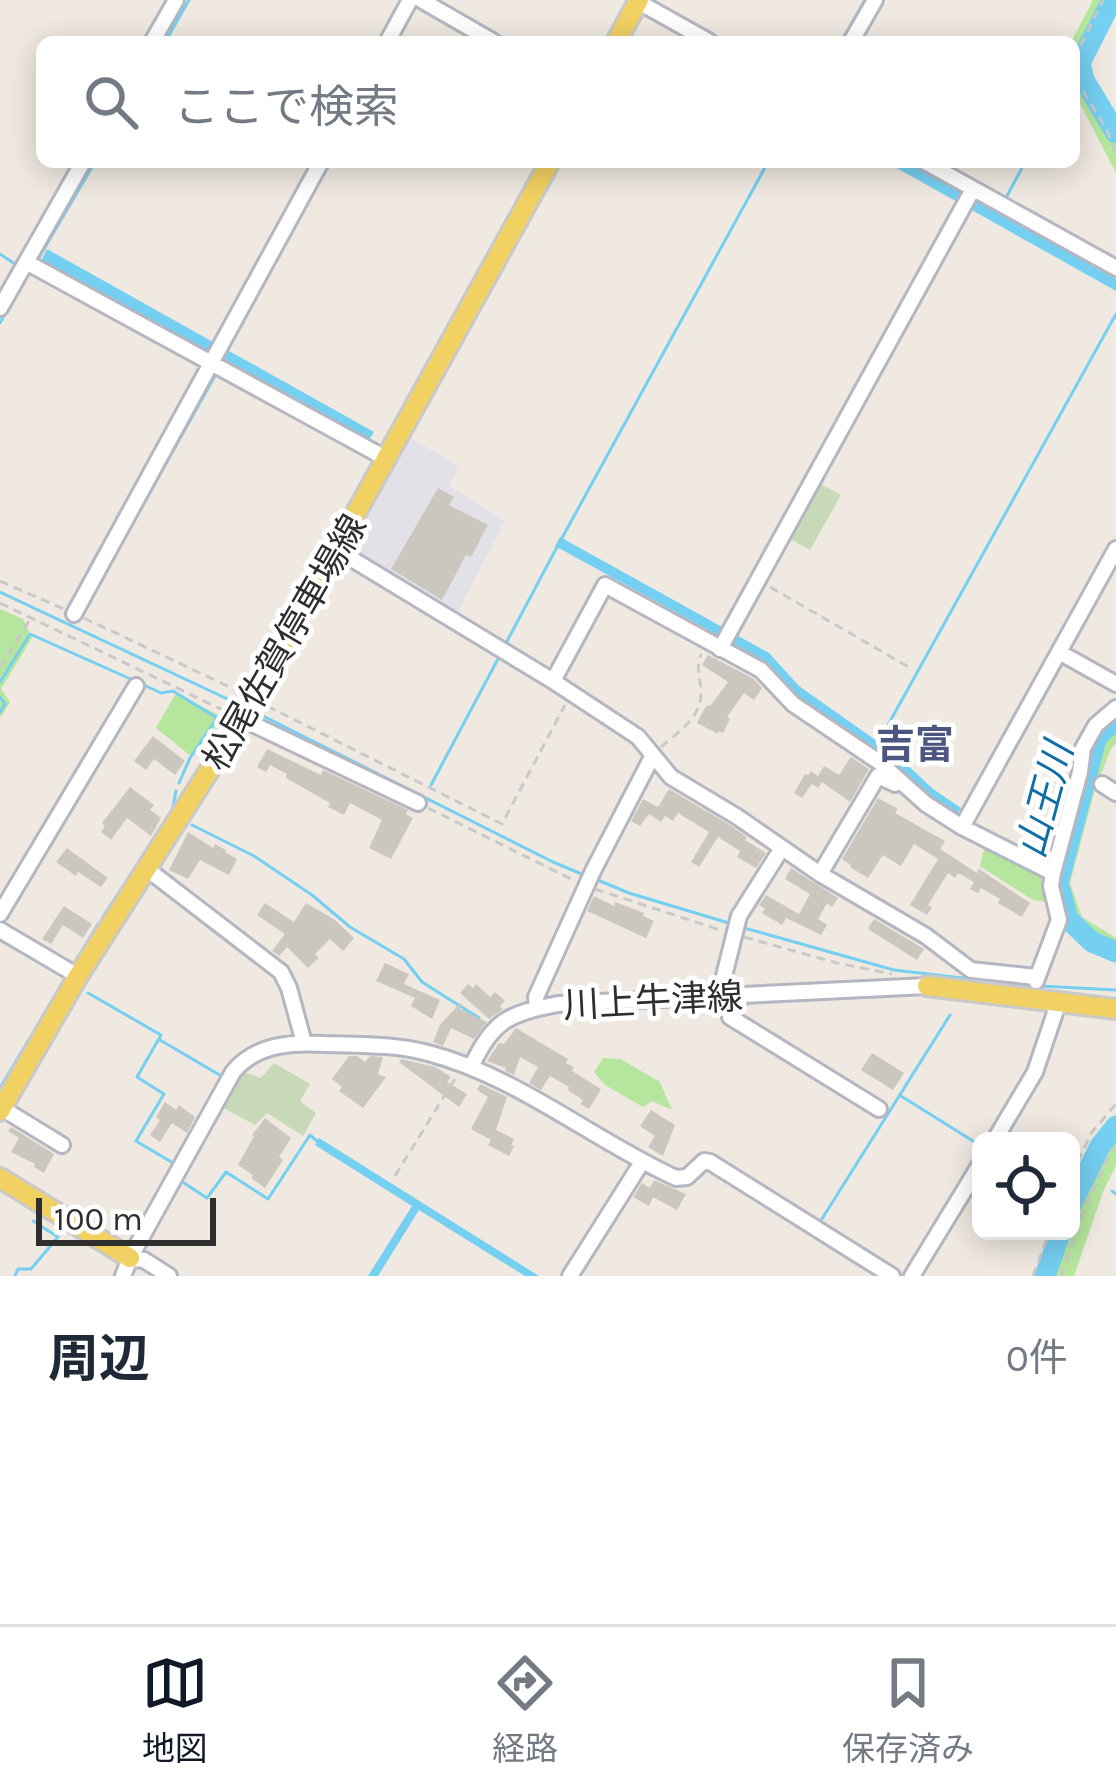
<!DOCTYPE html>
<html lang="ja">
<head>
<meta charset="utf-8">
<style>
  :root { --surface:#fff; --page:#f2f2f3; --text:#1f2937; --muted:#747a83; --line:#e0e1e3; --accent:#111827 }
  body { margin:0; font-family:Karla,"Noto Sans JP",sans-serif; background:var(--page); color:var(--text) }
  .controls { position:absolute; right:36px; bottom:36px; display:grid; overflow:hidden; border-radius:18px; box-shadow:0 6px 30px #0003 }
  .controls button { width:108px; height:108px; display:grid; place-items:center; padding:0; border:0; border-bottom:3px solid var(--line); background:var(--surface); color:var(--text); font:60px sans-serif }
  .scale { position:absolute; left:36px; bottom:30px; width:180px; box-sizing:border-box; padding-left:12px; border:6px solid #2e2e2e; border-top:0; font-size:33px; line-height:42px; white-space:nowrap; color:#2e2e2e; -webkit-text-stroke:9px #fff; paint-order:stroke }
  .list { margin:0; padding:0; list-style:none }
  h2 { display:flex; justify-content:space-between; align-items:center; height:156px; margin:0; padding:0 48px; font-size:51px }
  h2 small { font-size:39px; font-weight:400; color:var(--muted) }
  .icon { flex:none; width:66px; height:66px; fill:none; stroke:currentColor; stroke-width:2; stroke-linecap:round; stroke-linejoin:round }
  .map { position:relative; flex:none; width:1116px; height:1276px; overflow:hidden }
  .search { position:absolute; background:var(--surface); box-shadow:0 6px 30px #0003; left:36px; right:36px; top:36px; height:132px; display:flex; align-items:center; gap:30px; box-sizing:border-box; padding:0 42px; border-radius:18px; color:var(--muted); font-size:45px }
  .sheet { height:348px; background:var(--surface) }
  nav { display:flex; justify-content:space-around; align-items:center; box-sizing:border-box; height:168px; border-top:3px solid var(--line); background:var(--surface); font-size:33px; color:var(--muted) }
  nav a { display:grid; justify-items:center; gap:6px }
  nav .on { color:var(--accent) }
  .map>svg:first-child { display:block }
</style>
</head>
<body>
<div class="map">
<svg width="1116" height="1276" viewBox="0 0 1116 1276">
  <rect width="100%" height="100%" fill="#efe9e1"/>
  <path fill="#e3e1e8" d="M411,438L458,466L449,486L505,521L455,617L350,550Z"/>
  <path fill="#b6e59e" d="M1093,0H1107L1077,59L1078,75L1116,143V173L1074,92V42H1071Z
    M0,609L23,619L32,638L1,689L10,702L0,718Z
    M176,693L230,721L217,744L204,741L191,756L156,728Z
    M1116,725V743L1111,749L1095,789L1070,883L1082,917L1116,938V947L1075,920L1063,883L1100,738Z
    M985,845L1044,876L1047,902L1033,900L980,866Z
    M603,1058L620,1059L660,1082L672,1110L652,1101L643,1107L605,1085L594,1072Z
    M1116,1137V1165L1103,1192L1074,1276H1054C1071,1228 1087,1181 1116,1137Z"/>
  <path fill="#c8d9b8" d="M817,482L841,495L810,550L787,537Z
    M274,1063L310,1084L300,1101L316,1113L303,1136L267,1113L255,1125L222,1107L240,1071L261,1078Z"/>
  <path fill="#75cff0" d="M886,162H908L1116,279V291Z
    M47,249L374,432L367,443L41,261Z
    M560,537L769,653L799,686L898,756L933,789L961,808L956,816L927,797L892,763L793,693L763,660L555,546Z
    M319,1138L539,1276H525L419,1210L378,1276H368L412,1206L315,1145Z"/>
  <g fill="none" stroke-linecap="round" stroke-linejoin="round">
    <path stroke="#75cff0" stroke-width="3" d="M165,42L189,0
      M841,42L865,0
      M1007,196L1025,162
      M0,254L15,264
      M37,261L95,162
      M0,323L15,294
      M562,538L768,162
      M122,542L216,374
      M0,592L236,703
      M70,605L100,549
      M505,645L557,547
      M0,682L30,634L135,681
      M144,685L161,693L173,691L217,718L190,758L179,783
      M0,697L5,704L0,712
      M261,715L553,862L584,875
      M878,743L1116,314
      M431,785L499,657
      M172,812L176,791
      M192,825L254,856L312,895L350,927L404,959L422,982L479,1018
      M150,846L157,836
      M593,878L629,893L732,924
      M104,915L145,854
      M741,927L894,970L1030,986
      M0,940L66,978L0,1088
      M81,953L98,924
      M1040,986L1116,990
      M88,993L161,1035L137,1077L164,1094L136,1141L173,1163
      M160,1040L223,1077
      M901,1096L981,1146
      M184,1183L207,1198L226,1172L268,1199L310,1135L317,1141
      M1112,1191L1116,1194
      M820,1222L950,1015
      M15,1276L18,1269H31L58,1237L33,1221
      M579,1276L643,1175"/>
    <path stroke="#75cff0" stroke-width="21" d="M1112,0L1080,63L1084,80L1116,133
      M1116,720L1097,736L1058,883L1068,919L1092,942L1116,952
      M1071,1205L1100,1146L1116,1126
      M1045,1276L1061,1231"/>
  </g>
  <path fill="#cbc7bf" d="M438,488L454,497L449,505L488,525L471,557L466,555L442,600L391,569Z
    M708,655L754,679L762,688L754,700L744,693L727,717L730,719L723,733L719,731L718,734L697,723L706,706L711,705L728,682L702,665Z
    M153,736L185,761L175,775L154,759L146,770L134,761Z
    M267,749L321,775L323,770L408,810L406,814L413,818L391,859L369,848L382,820L350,803L344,815L328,807L330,803L286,778L287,774L270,765L266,772L257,767Z
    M851,757L869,769L850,802L822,782L818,788L812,784L802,798L794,793L805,774L808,775L811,771L818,776L824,766L839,775Z
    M130,787L154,805L150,810L161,818L151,836L127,818L111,840L101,832L105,826L102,823Z
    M669,789L730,825L747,837L745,840L766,853L756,868L737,857L740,851L718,837L699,867L691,862L709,832L678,813L673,821L665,816L661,822L649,814L640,826L631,821L643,799L658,807Z
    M878,798L898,809L895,813L945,841L940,849L977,873L979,869L1030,903L1022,917L998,903L1000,899L981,888L978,893L970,889L974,882L958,873L955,878L948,873L928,905L932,907L927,915L910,905L938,859L914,844L901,866L883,855L868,878L850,867L851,865L842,859Z
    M188,832L213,848L215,844L226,850L225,852L237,859L229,875L200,860L188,879L169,870Z
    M67,848L108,878L101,887L78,872L76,876L56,862Z
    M791,868L838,898L832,907L827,903L818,919L827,925L821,935L786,918L782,925L762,913L765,909L759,905L766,895L799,914L810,894L785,879Z
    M594,896L614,906L615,902L644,913L643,916L654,921L646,938L587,911Z
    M265,903L294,922L306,903L335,920L354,938L343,951L330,939L315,954L319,958L308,968L287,947L279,956L272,951L285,934L257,915Z
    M64,906L92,924L83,938L63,925L51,944L42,939Z
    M874,919L924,949L917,960L868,929Z
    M385,963L409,974L404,984L440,1000L432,1019L411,1006L415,998L376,981Z
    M468,984L473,988L476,984L490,997L495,992L505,1001L500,1006L503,1009L489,1019L460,993Z
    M460,1003L462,1004L460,1009L487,1022L474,1039L451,1028L443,1046L433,1042L440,1025Z
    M516,1028L568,1059L566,1063L574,1067L572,1071L601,1089L589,1109L580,1104L583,1100L568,1090L569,1087L550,1076L541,1090L529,1083L538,1067L520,1057L514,1075L505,1071L506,1068L487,1061L499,1043L504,1044Z
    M872,1053L904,1073L893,1090L861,1070Z
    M349,1056H357L365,1062L370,1056L383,1057L378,1074L386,1077L363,1108L339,1091L342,1087L332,1079Z
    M401,1059L435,1067L451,1077L447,1082L467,1094L459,1107L399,1062Z
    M480,1084L507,1097L496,1130L514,1139L511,1145L514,1146L509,1156L488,1145L491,1140L471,1129L488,1097L477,1090Z
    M165,1102L176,1110L179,1105L195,1117L187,1133L172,1123L160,1142L150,1135L160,1120L156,1117Z
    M651,1110L675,1125L663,1156L648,1147L655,1136L640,1126Z
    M265,1118L291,1138L279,1157L283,1160L265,1188L251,1178L253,1175L238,1165L254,1136L252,1135Z
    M11,1127L54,1154L44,1173L34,1167L35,1164L11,1152L19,1138L8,1131Z
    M654,1180L686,1194L677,1210L653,1197L649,1206L633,1197L642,1183L650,1188Z"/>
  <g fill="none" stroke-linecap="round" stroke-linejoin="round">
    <defs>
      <path id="minor" d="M421,0L494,42
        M635,0L710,42
        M152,42L176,0
        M387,42L410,0
        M851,42L875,0
        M925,162L1116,268
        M26,262L387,459
        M0,308L83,162
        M337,550L553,681L638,737L671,777L736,816L820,874L926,936L971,970L1036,977
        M74,614L321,162
        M720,649L973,189
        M1059,652L1116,684
        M553,681L605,585L761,670L793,704L879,762L926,804L962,827L1053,873L1051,886L1059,920L1036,981
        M242,719L418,803
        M1102,784L1116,793
        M962,827L1116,549
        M147,869L281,972L289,988L304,1043
        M1053,873L1080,772L1083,748L1096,725L1116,708
        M820,874L878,776L895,784
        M0,914L136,686
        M0,930L78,976
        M743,995L730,1017L879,1109
        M719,996L739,916L782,848
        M537,1008L536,997L593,871L653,755
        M471,1067C494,1020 507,1014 558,1004L927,986
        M0,1107L62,1145
        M994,1141L1035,1072L1059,1001
        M130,1258L144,1260L169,1276
        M123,1276L130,1258L233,1072C256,1044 291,1042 326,1044C359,1045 395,1044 428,1053C517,1076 593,1140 676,1178L687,1177L704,1161L710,1162L892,1276
        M570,1276L642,1162
        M912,1276L981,1163"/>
      <path id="major" d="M616,42L639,0
        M927,986L1116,1009
        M0,1111L78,976L242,719L550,162
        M0,1178L130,1258"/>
    </defs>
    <use href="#minor" stroke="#b4b7c1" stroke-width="20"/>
    <use href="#major" stroke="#c9c9c9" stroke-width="24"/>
    <path stroke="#c9c9c9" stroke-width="3" stroke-dasharray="9 6" stroke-linecap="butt" d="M1074,59L1103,0
      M1074,64V77L1106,128L1116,153
      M0,581L64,609
      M770,587L912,669
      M0,603L229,713
      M84,618L238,691
      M0,667L31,618
      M267,706L502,824L565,705
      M661,747C678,732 701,718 701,693C701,678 695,669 701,654
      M428,808L575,881
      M595,889L723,931
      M744,937L837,963L892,974
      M1071,1175L1092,1132L1116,1104
      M395,1176L456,1077
      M1033,1276L1050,1231
      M1061,1276L1080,1219L1109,1155L1116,1147"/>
    <use href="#minor" stroke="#fff" stroke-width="14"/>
    <use href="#major" stroke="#f2d163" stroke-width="18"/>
  </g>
  <g text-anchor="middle" stroke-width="10" stroke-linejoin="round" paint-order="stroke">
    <g font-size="36" fill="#2e2e2e" stroke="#fff">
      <text transform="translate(284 642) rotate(-60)" y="13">松尾佐賀停車場線</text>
      <text transform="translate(653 1000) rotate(-3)" y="13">川上牛津線</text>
    </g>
    <g font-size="39" font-weight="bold" fill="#4d5680" stroke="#fff">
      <text x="915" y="758">吉富</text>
    </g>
    <g font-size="39" font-style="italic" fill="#0d6fa3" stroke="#fff">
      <text transform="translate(1044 800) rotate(-75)" y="14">山王川</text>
    </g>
  </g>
</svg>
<div class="controls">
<button><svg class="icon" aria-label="locate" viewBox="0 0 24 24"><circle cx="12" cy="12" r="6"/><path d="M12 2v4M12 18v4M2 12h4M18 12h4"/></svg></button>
</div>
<div class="scale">100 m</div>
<div class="search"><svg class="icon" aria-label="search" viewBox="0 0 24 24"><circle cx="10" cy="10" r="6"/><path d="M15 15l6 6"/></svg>ここで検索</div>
</div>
<section class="sheet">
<h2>周辺<small>0件</small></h2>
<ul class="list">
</ul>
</section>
<nav>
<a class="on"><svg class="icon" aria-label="map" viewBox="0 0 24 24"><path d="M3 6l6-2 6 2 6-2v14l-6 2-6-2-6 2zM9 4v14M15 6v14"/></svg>地図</a>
<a><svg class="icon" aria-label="directions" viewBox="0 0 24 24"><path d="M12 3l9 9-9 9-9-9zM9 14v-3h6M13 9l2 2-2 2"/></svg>経路</a>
<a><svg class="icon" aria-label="saved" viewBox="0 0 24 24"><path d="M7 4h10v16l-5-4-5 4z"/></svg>保存済み</a>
</nav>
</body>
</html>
